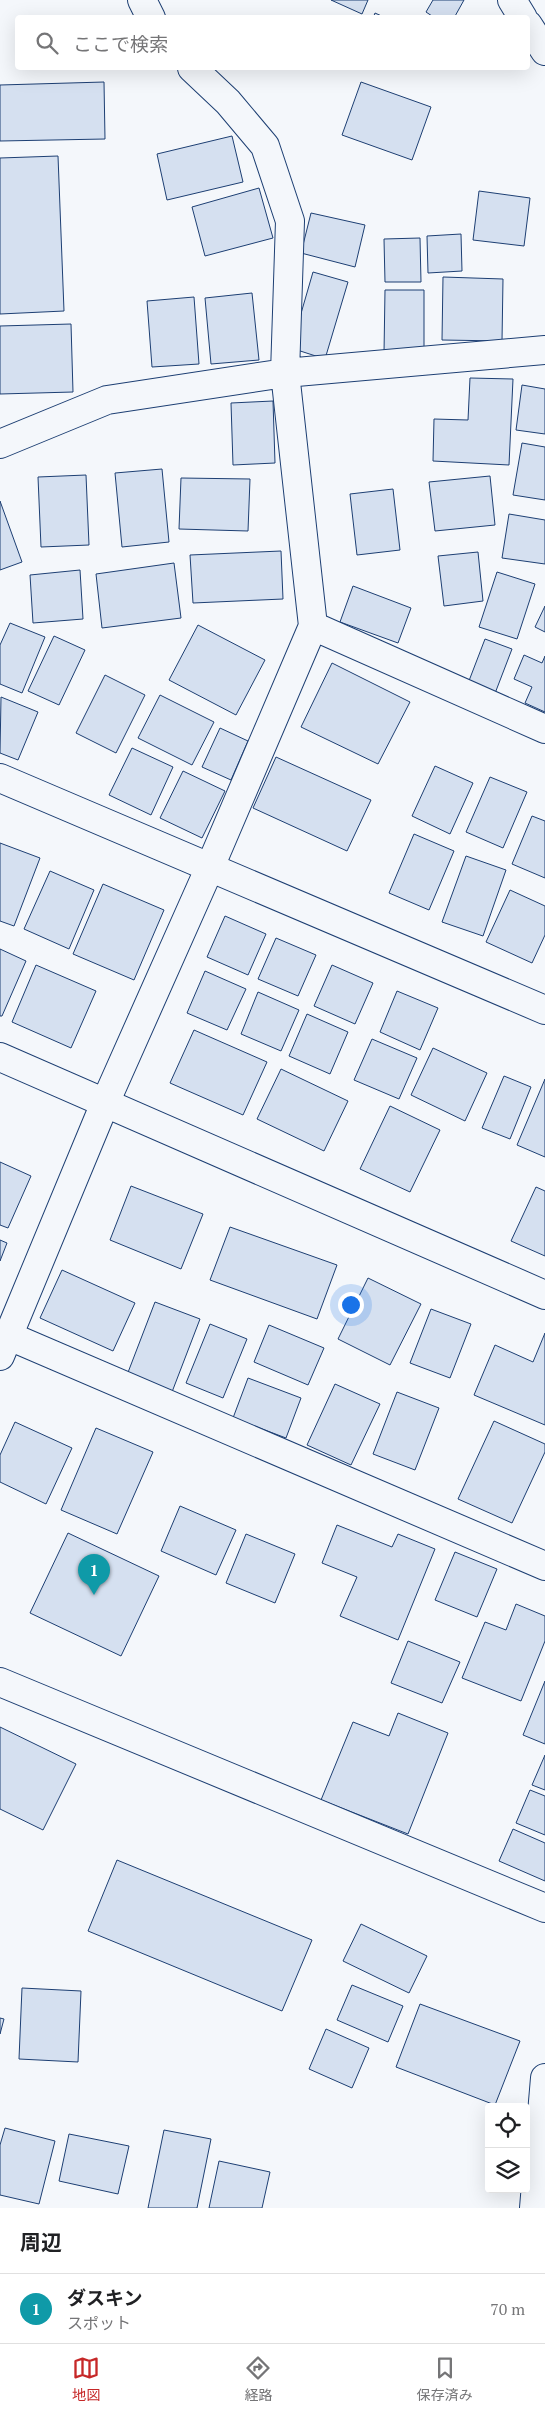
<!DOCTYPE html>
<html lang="ja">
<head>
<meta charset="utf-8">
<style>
  :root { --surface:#fff; --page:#f6f6f6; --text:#202124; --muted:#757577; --line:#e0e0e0; --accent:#c62828 }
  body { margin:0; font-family:"PT Serif","Noto Sans JP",serif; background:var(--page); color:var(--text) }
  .controls { position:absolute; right:15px; bottom:15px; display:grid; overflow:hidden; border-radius:5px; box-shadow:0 5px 20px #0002 }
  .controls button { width:45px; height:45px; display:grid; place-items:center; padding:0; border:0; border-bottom:1px solid var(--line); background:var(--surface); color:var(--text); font:25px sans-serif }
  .you { position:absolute; left:350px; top:1304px; width:18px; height:18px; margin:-12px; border:4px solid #fff; border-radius:50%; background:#1a73e8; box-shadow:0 0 0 8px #1a73e833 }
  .badge { display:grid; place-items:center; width:32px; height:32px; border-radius:50%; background:var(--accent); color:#fff; font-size:16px; font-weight:700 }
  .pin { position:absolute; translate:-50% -41px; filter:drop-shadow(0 1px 2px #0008) }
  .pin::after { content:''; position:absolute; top:26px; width:18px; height:15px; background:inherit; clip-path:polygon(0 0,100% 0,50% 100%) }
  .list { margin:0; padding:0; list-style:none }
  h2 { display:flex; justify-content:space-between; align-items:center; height:65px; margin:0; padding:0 20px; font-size:21px }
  h2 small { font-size:16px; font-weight:400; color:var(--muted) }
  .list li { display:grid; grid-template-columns:32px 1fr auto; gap:15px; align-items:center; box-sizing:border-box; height:70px; padding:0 20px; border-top:1px solid var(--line) }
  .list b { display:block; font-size:19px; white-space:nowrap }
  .list p { margin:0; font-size:16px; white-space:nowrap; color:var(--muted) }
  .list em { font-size:16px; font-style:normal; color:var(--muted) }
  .icon { flex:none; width:28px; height:28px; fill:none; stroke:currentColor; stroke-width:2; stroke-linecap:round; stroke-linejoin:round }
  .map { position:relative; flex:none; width:545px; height:2208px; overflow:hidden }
  .search { position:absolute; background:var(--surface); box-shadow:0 5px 20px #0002; left:15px; right:15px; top:15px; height:55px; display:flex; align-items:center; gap:12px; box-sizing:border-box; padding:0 18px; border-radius:5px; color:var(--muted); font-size:19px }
  .sheet { height:135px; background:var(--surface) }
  nav { display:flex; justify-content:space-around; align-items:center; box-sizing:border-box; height:70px; border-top:1px solid var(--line); background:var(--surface); font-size:14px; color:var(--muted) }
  nav a { display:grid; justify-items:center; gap:2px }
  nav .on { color:var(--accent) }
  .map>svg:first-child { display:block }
</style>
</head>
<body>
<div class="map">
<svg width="545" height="2208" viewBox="0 0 545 2208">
  <rect width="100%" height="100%" fill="#f4f7fb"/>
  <path fill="#d5e0f0" stroke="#1d3f73" d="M331,0H368L362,14Z
    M433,0H464L454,18H435L426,12Z
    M375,13L386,18H373Z
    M104,82L105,139L0,141V85Z
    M361,82L431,107L412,160L342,135Z
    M232,136L243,182L167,200L157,154Z
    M58,156L64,311L0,314V158Z
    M259,188L273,238L205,256L192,207Z
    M479,191L530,198L524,246L473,240Z
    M311,213L365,225L355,267L301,253Z
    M461,234L462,271L428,273L427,236Z
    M420,238L421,282H385L384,239Z
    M313,272L348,282L325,359L291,348Z
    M443,277L503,279L502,341L442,340Z
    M385,290H424V353H384Z
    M252,293L259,360L211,364L205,298Z
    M194,297L199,364L152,367L147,301Z
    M71,324L73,392L0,394V326Z
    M470,378L513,379L509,465L433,461L434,419L468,420Z
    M522,385L545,389V434L516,430Z
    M273,401L275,463L233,465L231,403Z
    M522,443L545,447V500L513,495Z
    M162,469L169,542L122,547L115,473Z
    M86,475L89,545L41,547L38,477Z
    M490,476L495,525L435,531L429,482Z
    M181,478L250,479L248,531L179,529Z
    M393,489L400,550L357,555L350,494Z
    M0,501L22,562L0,570Z
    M509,514L545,520V564L502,558Z
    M281,551L283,599L193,603L190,555Z
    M478,552L483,601L444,606L438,556Z
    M174,563L181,618L102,628L96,574Z
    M80,570L83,619L33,623L30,575Z
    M497,572L535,584L517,639L479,627Z
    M353,586L411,608L398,643L340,622Z
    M545,606V632L535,627Z
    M10,623L45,637L22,693L0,684V645Z
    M198,625L265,660L236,715L169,680Z
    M54,636L85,650L59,705L28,691Z
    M485,639L512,649L494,696L467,686Z
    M524,655L542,663L545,656V712L525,703L532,687L514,679Z
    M332,663L410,702L378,764L301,727Z
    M105,675L145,695L116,753L76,733Z
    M160,695L214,722L192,765L138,738Z
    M1,697L38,712L18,760L0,753Z
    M220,728L248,741L231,780L202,767Z
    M132,748L173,767L151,815L109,795Z
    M276,757L371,800L347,851L253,808Z
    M435,766L473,783L450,834L412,816Z
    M183,771L225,791L202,838L160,818Z
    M490,777L527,792L503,848L466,832Z
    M532,816L545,821V878L512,864Z
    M414,834L454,851L429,910L389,893Z
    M0,843L40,858L14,926L0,921Z
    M466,856L506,870L483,936L442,922Z
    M50,871L94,890L69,949L24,929Z
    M103,884L164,910L134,980L73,954Z
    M510,890L545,906V935L532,963L486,942Z
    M225,916L266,934L248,975L207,957Z
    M276,938L316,955L298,996L258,979Z
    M0,949L26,961L2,1016H0Z
    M36,965L96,991L71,1048L12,1022Z
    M332,965L373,983L355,1024L314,1006Z
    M205,971L246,989L227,1030L187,1013Z
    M397,991L438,1008L420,1050L380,1032Z
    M258,992L299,1010L281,1051L241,1034Z
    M307,1014L348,1032L330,1074L289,1056Z
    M194,1030L267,1062L243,1115L170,1083Z
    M372,1039L417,1058L399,1099L354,1080Z
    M433,1048L487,1073L465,1121L411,1095Z
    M281,1069L348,1101L324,1151L257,1119Z
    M504,1076L531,1087L510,1139L482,1128Z
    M545,1079V1157L517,1145Z
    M390,1106L440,1130L410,1192L360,1169Z
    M0,1162L31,1176L8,1228L0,1225Z
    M131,1186L203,1214L181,1269L110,1240Z
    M536,1187L545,1191V1256L511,1241Z
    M230,1227L337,1265L317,1319L210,1280Z
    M0,1240L7,1243L0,1261Z
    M62,1270L135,1303L113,1351L40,1318Z
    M368,1278L421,1304L390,1365L338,1339Z
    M155,1302L200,1319L172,1392L127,1375Z
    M431,1309L471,1324L450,1378L410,1363Z
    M210,1324L247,1339L223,1398L186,1383Z
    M269,1325L324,1348L308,1385L254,1362Z
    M545,1333V1425L474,1395L495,1345L533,1362Z
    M248,1378L301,1398L286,1438L233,1418Z
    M335,1384L380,1404L351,1465L307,1445Z
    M397,1392L439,1408L415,1470L373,1454Z
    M494,1421L545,1444V1452L512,1523L458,1499Z
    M15,1422L72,1448L46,1504L0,1482V1455Z
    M96,1428L153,1452L117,1534L61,1510Z
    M180,1506L236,1530L216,1575L161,1551Z
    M337,1525L392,1547L398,1534L435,1549L398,1640L340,1616L357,1577L322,1563Z
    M68,1533L159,1576L121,1656L30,1613Z
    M246,1534L295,1554L275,1603L226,1583Z
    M455,1552L497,1569L477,1617L435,1600Z
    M516,1604L545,1616V1641L521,1701L462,1678L485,1622L506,1630Z
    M408,1641L460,1662L442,1703L391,1683Z
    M545,1681V1744L523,1735Z
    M398,1713L448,1733L408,1834L321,1800L353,1722L389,1736Z
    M0,1727L76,1764L43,1830L0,1809Z
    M545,1755V1790L532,1785Z
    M530,1790L545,1796V1835L516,1823Z
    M513,1829L545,1843V1881L499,1861Z
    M117,1860L312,1940L282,2011L88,1931Z
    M361,1924L427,1956L409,1993L343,1961Z
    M352,1985L403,2006L388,2042L337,2020Z
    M22,1988L81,1991L78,2062L19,2059Z
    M420,2004L520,2041L495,2105L396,2067Z
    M0,2018L4,2019L0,2034Z
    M326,2029L369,2048L352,2088L309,2069Z
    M5,2128L55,2141L39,2204L0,2195V2145Z
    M164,2130L211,2139L197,2208H148Z
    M69,2134L129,2146L118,2194L59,2181Z
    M219,2161L270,2172L262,2208H209Z"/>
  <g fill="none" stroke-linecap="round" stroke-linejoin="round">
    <defs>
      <path id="minor" d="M142,0L151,18
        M512,0L523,18
        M528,25L545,51
        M192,68L228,102L265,146L290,221L285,373L313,626
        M0,444L107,400L285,373L545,350
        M0,778L545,1010
        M0,1057L545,1295
        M9,1336L545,1566
        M0,1356L105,1103L210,867L313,626L545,729
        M0,1682L545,1908
        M534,2208L545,2078"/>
    </defs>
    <use href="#minor" stroke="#1d3f73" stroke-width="30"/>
    <use href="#minor" stroke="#f4f7fb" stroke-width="28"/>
  </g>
</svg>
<div class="controls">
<button><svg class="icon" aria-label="locate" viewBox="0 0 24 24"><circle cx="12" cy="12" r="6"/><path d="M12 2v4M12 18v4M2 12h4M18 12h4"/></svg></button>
<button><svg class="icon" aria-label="layers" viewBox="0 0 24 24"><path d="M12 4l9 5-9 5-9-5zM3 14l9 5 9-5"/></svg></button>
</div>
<div class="you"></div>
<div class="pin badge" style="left:94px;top:1595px;background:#0f9aa8">1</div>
<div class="search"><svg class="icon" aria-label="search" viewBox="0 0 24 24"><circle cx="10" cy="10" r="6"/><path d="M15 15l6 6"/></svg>ここで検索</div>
</div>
<section class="sheet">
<h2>周辺<small></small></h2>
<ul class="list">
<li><span class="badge" style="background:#0f9aa8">1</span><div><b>ダスキン</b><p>スポット</p></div><em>70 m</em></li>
</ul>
</section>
<nav>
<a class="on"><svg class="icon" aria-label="map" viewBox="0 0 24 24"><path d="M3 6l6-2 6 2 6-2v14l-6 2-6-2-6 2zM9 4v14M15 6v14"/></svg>地図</a>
<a><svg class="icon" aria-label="directions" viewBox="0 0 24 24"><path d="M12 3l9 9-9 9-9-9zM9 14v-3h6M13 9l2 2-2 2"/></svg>経路</a>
<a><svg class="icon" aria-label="saved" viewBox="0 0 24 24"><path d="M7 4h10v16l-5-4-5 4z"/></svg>保存済み</a>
</nav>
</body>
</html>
